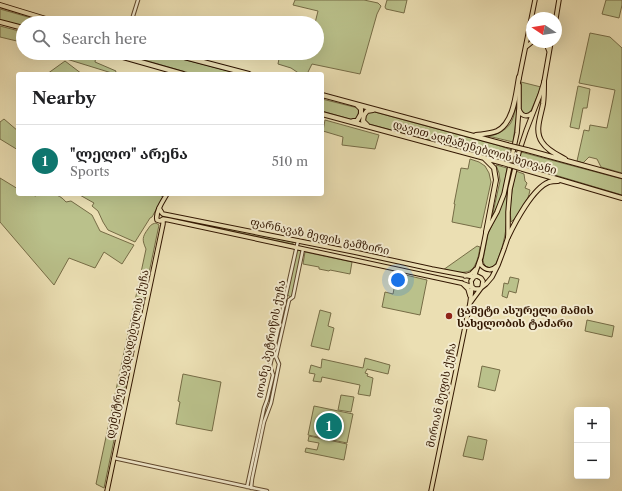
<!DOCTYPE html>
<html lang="en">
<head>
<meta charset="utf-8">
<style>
  :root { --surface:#fff; --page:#f6f6f6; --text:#202124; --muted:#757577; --line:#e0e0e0; --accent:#0f766e }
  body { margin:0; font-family:"Libre Caslon Text","Noto Serif Georgian",serif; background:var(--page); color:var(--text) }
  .controls { position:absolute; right:12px; bottom:12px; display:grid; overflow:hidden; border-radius:4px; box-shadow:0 4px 16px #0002 }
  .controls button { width:36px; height:36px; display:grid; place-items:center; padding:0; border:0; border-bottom:1px solid var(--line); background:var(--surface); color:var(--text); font:20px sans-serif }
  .compass { position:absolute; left:526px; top:12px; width:36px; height:36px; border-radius:50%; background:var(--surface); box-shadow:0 4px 16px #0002; rotate:282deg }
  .you { position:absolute; left:398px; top:280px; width:14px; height:14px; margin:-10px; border:3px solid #fff; border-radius:50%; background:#1a73e8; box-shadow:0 0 0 6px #1a73e833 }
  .badge { display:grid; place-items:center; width:26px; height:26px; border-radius:50%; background:var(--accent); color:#fff; font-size:13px; font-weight:700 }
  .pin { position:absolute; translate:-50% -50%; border:2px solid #fff; box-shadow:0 1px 4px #0006 }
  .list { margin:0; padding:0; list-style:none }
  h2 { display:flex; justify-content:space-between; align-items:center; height:52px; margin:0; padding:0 16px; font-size:17px }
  h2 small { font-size:13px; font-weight:400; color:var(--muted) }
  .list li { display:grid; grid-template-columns:26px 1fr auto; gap:12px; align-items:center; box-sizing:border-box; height:72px; padding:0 16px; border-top:1px solid var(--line) }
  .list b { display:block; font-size:15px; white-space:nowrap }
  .list p { margin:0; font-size:13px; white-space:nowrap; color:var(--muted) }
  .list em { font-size:13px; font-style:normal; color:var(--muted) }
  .icon { flex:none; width:22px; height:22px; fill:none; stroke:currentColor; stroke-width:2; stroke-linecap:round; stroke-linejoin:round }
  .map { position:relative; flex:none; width:622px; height:491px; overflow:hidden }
  .search { position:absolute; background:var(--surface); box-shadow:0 4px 16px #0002; left:16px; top:16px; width:308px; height:44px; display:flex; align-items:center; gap:10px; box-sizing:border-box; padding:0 14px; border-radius:22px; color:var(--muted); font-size:15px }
  .panel { position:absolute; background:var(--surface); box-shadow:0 4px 16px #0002; left:16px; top:72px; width:308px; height:124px; border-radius:4px }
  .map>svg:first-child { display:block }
</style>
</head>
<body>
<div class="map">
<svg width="622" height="491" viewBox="0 0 622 491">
  <rect width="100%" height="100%" fill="#ebdfb3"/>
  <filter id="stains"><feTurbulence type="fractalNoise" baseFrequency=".005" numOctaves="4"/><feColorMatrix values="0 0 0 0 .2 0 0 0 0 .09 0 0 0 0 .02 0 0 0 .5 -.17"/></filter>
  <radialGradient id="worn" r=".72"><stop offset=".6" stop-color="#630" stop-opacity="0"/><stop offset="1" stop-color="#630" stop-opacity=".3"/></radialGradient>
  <path fill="#bac18b" stroke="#766c46" d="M295,0H364L378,3L381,6L377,14L360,74L312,64L307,74H300L291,68L278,64L280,53H302L311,55L312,53H317V23H315L318,11L293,5Z
    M387,0H407L404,13L386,9L385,7Z
    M606,0H622V5L619,18L602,14Z
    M0,9L49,23H23V26L0,20Z
    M0,26L23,32V47L21,46V42L0,37Z
    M590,33L610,37L622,48V173L601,167L597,159L589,157L583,163L577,161L584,130L589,131L590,125L607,128L615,90L579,83Z
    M53,53H91L96,56L95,62L116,71L115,74L60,57L58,54Z
    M126,53H159L240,74H193L130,56Z
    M65,61L82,74H47Z
    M521,82L541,87L530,113L525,115L521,110Z
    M578,86L590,89L587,108H583L579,129L570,127Z
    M322,99L358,108C359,113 358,118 353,120L322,111Z
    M517,101V113L513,142L488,136C499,135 510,128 513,118C515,112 516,107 517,101Z
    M371,111L497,145L512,150L509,161L365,123L366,112Z
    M4,119L18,131V138L17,140L18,141V150L0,139V122Z
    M325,120L379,135L375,149L342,145L343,137L323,131Z
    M521,152L622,179V195L518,164Z
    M470,159L479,162L485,166L489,173L491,182L481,228L452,222L455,204H454L461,168L468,169Z
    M496,165L507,168L503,192L499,203L492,217L500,181L499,173Z
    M511,170L513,171C511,179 508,187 507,195C506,206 508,217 506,227C505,239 500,257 494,267C488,269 484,267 483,260L488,234L499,210Z
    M516,171L524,174L525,181L527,183L525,188L530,190C528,202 520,214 511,222C509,205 512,188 516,171Z
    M0,178L18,189V194H27L36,196L38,194C49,194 58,192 66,202L71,201L92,215L100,231L134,245L122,264L104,252L95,268L69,258L54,285L0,222Z
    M78,194H158L163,197L152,217L150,218L135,242L108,230L103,222L98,211L92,206L94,203Z
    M168,216H169L293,242V244L169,218Z
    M156,223L159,225L104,488L96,484L146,249C142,240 142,237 148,229C150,226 151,224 156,223Z
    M477,246L480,247C479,253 478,260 475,265C470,277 453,271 443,270Z
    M297,250H299L302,253L292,296L291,297L287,295L296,252Z
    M305,252L352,262L350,274L330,270L329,271L319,269V267L303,264Z
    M397,273L427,280L420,315L382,307L385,292L393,294Z
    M510,277L519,279L516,293L509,291L507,298L502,296L504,283L508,284Z
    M320,310L331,313L328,326L334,328L329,350L311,346Z
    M587,320L614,326L612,337L585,331Z
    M365,358L390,365L388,374L367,369L365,373L368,374L367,376L373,378L370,396L358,394L360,385L322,377L321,382L313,381L315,374L309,373L311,365L321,368L322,359L363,368Z
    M482,366L500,370L495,391L478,387Z
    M183,374L221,382L212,431L176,424L180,402L178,401Z
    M341,395L354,397L351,412L338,410Z
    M314,406L353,414L347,443L308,435Z
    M309,436L347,444L344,460L305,452L306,448L317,450L319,443L308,441Z
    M468,436L487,440L483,460L463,456Z"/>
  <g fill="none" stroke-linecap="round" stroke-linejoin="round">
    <defs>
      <path id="minor" d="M125,23L133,17
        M134,23L133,16L138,0
        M114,458L267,491
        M247,487L264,408L267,400L273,375L270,366L298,241
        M251,488L252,479L264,422L271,403L279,364L276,357L289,300L293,297L303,249"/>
      <path id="major" d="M556,18L559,0
        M541,42L547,46L549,51
        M526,47L532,42
        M519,79L535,0
        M519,109C521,116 527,118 532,113
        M167,194C163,201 155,212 157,220L160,221L163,219L169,220L461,283L472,287
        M159,208L162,213L163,214L354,252L432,269L474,277
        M480,260L481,265C486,271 492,271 497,266
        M465,276L471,274L476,269
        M474,277L481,257L486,232L497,212L504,194L517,133L519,108V85
        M462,283L468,289L470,296
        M480,289H475L472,287L471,281L474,277L477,276L481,278L483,281L482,287
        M470,303L481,288L486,284L492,277L498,265L504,249L508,237V212L510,189L519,152L526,131L540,95L544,82L551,42
        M107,491L163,224V220
        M431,491L470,303L472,287"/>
      <path id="highway" d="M0,5L59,23
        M0,22L23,28
        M109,53L183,74
        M169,53L249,74
        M544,82C544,89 544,97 543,104C541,116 534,131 542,142C547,150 556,154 565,159
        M322,95L507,145
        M322,114L503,163
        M353,121H357L361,114V109L357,105
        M367,125L363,121L364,115L367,111L373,110
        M476,135C483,134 490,134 497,131C514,123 516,93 519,77
        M527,150L622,176
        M484,158L494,168L496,180L486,232
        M523,169L622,198
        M508,237C515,222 533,188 549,182C552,181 555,181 558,181"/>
    </defs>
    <use href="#minor" stroke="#60482d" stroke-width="4.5"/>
    <use href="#major" stroke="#321600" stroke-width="5.5"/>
    <use href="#highway" stroke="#321600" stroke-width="6"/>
    <use href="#minor" stroke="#f2eace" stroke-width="2.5"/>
    <use href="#major" stroke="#ebdfb3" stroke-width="3.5"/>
    <use href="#highway" stroke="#ebdfb3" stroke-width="4"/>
    <defs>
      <path id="highway-bridge" d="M507,145L527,150
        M503,163L523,169"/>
    </defs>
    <use href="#highway-bridge" stroke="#321600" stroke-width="6" stroke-linecap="butt"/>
    <use href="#highway-bridge" stroke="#ebdfb3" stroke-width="4"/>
  </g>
  <circle fill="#8f2418" stroke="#f2eace" stroke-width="1.5" cx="449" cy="316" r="4"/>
  <g text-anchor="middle" stroke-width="4" stroke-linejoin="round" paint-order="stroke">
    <g font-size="11" fill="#321600" stroke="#f2eace">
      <text transform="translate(475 147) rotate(16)" y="4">დავით აღმაშენებლის ხეივანი</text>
      <text transform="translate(320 236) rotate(12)" y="4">ფარნავაზ მეფის გამზირი</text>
      <text transform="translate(270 339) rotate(-79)" y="4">იოანე პეტრიწის ქუჩა</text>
      <text transform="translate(127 354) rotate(-78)" y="4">დემეტრე თავდადებულის ქუჩა</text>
      <text transform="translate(441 395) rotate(-78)" y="4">მირიან მეფის ქუჩა</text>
    </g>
    <g font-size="11" font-weight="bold" fill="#321600" stroke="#f2eace" text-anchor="start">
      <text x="457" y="314">ცამეტი ასურელი მამის<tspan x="457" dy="13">სახელობის ტაძარი</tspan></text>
    </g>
  </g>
  <rect width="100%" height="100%" filter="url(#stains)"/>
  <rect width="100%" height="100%" fill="url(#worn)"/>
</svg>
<div class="controls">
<button>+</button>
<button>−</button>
</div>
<svg class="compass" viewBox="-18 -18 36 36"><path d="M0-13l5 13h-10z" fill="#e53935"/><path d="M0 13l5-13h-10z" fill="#757577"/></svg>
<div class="you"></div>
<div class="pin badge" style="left:329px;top:426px">1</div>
<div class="search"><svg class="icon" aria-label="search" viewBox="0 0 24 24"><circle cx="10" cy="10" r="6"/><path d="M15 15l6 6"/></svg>Search here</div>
<section class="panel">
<h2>Nearby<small></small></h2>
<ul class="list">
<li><span class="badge">1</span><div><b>&quot;ლელო&quot; არენა</b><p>Sports</p></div><em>510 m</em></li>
</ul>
</section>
</div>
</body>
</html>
